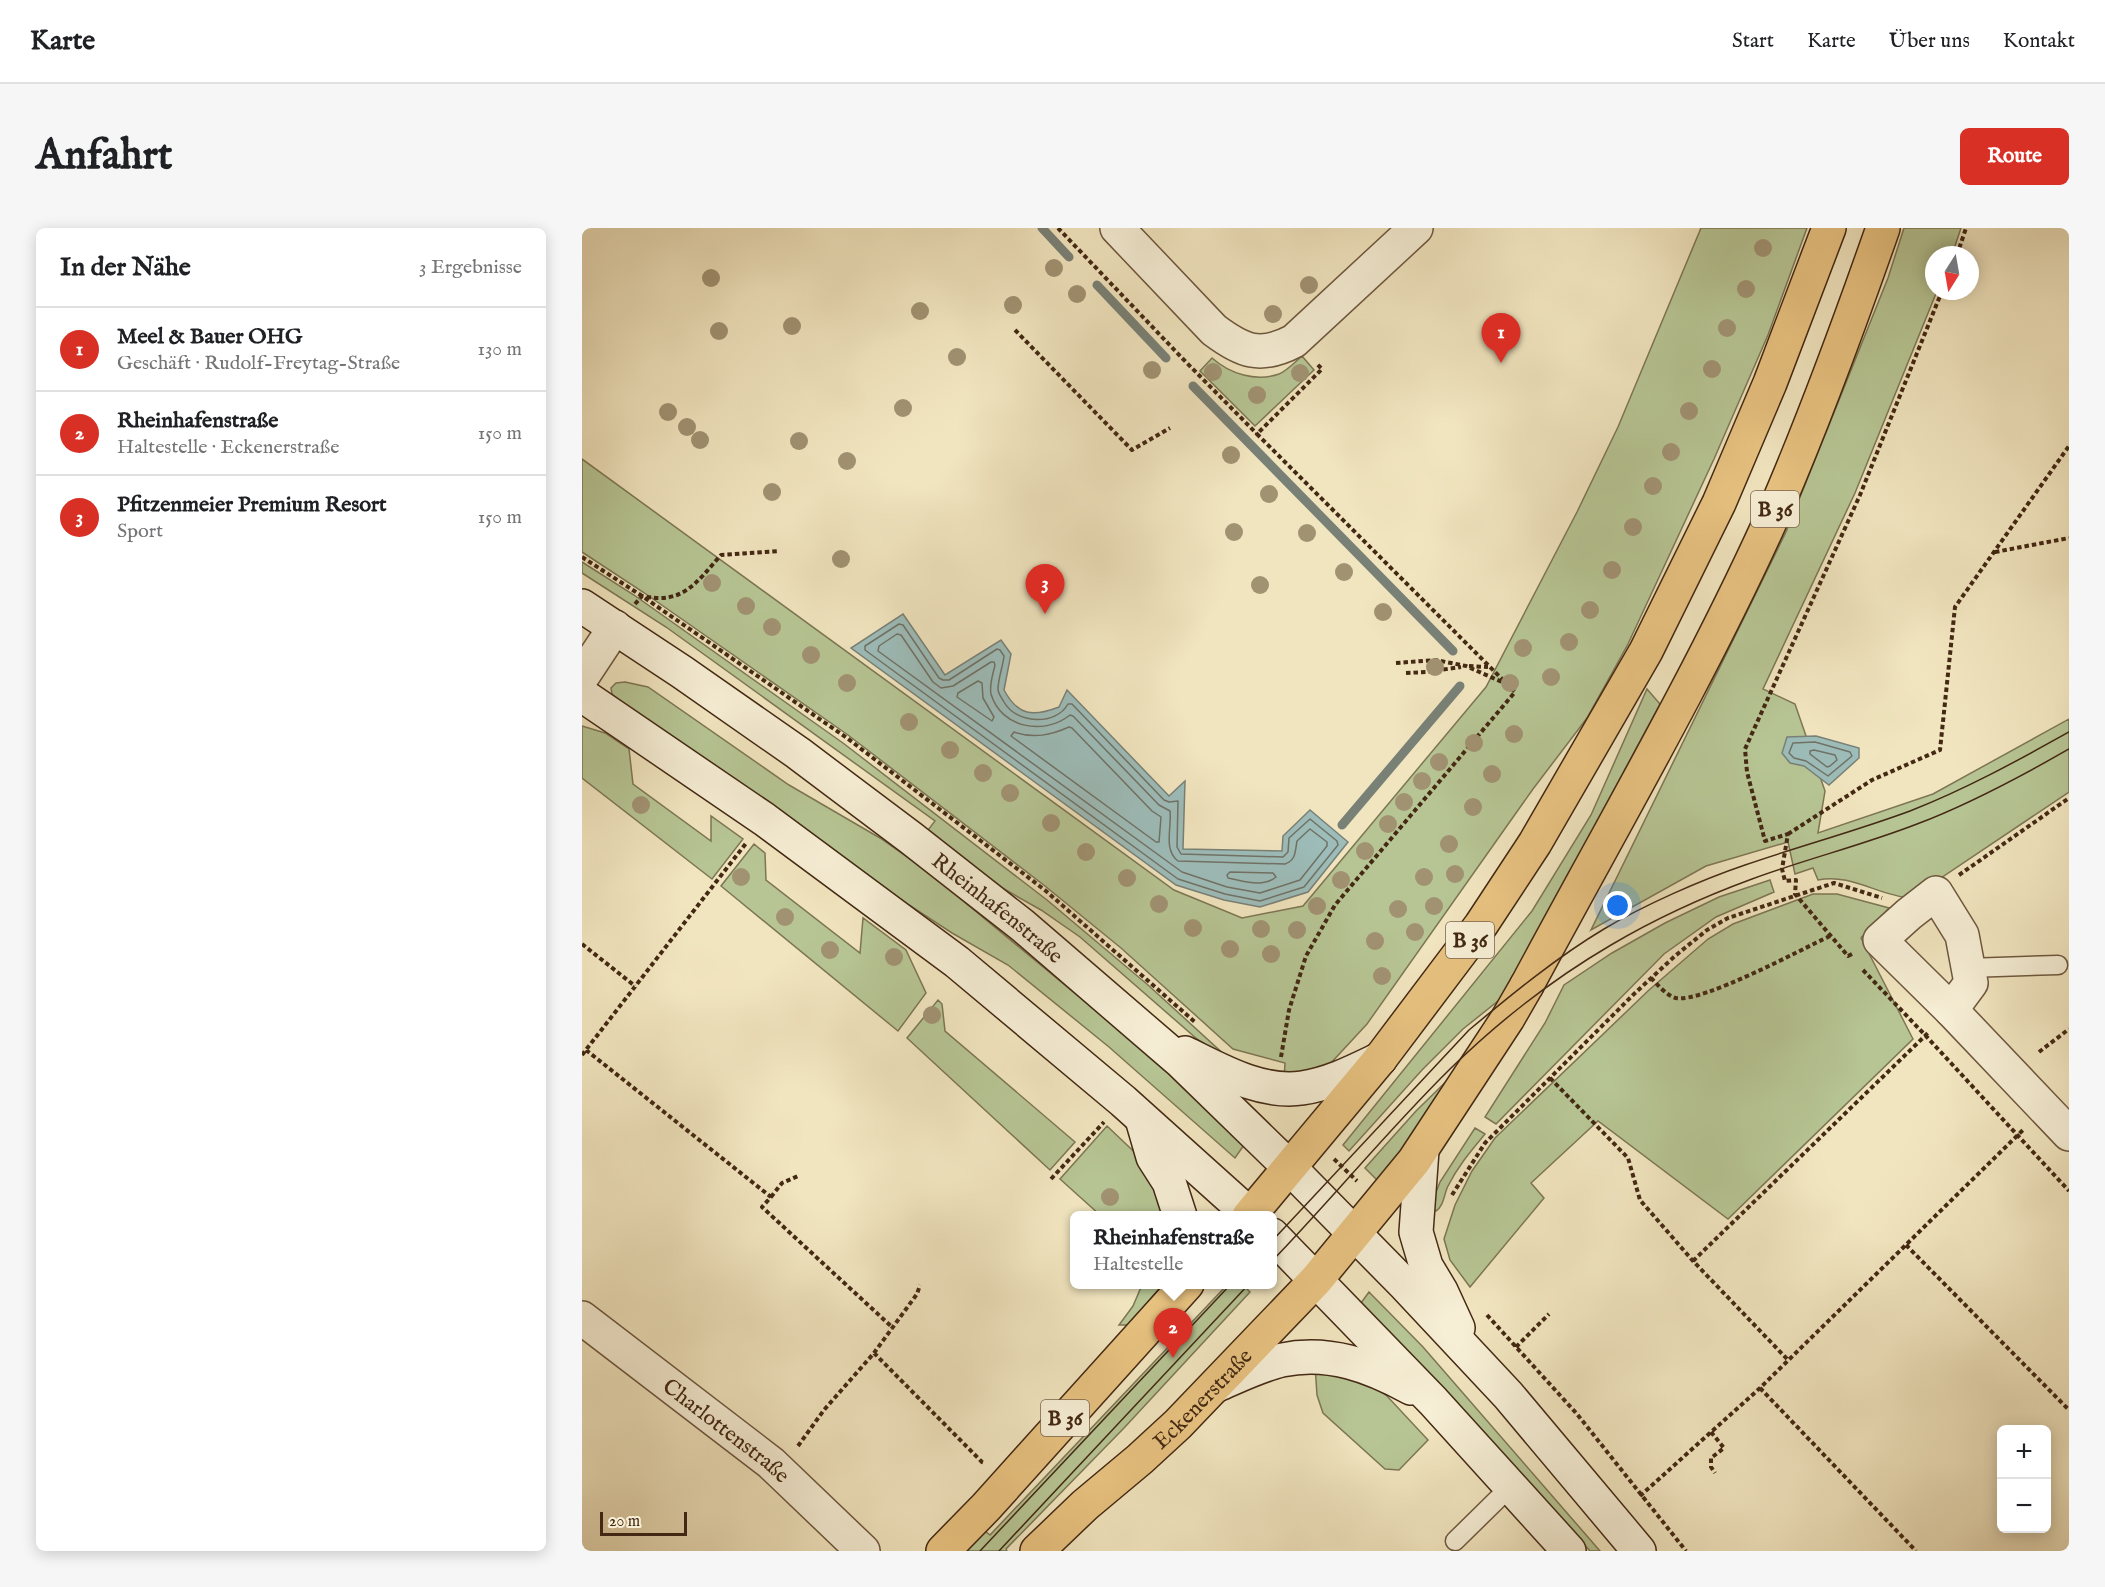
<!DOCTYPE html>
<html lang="de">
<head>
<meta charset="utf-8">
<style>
  :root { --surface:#fff; --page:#f6f6f6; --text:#202124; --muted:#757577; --line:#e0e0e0; --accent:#d93025 }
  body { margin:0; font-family:"IM FELL English",serif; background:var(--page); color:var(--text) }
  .controls { position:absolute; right:18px; bottom:18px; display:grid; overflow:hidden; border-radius:9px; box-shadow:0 3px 15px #0003 }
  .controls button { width:54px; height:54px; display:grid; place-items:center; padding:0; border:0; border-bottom:2px solid var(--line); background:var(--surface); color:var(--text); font:30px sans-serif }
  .compass { position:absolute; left:1343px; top:18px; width:54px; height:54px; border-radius:50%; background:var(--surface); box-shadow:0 3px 15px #0003; rotate:191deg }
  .scale { position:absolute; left:18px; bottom:15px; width:87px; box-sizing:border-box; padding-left:6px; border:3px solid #432813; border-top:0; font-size:16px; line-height:21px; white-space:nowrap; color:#432813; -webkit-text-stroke:4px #f6eed5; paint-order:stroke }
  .you { position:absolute; left:1036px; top:678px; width:21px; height:21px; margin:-15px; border:4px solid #fff; border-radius:50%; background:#1a73e8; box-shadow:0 0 0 9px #1a73e833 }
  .badge { display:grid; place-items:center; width:39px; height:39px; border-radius:50%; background:var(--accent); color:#fff; font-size:20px; font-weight:700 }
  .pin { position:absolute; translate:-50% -50px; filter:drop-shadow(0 2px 3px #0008) }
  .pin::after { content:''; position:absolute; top:32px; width:21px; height:18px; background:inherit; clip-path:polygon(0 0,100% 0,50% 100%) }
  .popup { position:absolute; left:488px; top:983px; width:207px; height:78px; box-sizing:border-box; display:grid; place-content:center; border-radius:9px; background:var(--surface); filter:drop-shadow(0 2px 4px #0005); font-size:20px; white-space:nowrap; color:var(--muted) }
  .popup b { font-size:22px; color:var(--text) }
  .popup::after { content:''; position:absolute; left:50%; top:100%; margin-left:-12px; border:12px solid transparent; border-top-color:var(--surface) }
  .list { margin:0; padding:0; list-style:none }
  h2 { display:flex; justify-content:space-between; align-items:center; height:78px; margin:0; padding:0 24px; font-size:26px }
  h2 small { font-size:20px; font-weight:400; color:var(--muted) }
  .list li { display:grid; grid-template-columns:39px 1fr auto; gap:18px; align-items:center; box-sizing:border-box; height:84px; padding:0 24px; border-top:2px solid var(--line) }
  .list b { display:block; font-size:22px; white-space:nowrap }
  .list p { margin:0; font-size:20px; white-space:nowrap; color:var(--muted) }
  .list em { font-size:20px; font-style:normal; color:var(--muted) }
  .map { position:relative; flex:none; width:1487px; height:1323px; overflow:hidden; border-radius:9px }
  header { display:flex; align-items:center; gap:36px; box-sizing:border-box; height:84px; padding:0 30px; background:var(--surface); border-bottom:2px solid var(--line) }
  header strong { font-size:28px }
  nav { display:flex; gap:33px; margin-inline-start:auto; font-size:21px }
  .intro { display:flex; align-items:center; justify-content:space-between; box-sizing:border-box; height:144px; padding:0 36px }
  h1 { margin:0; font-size:42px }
  .button { padding:15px 27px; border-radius:9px; background:var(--accent); color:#fff; font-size:21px; font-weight:700 }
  main { display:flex; gap:36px; padding:0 36px }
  aside { flex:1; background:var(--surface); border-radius:9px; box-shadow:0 3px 15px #0003 }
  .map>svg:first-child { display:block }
</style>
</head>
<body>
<header>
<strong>Karte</strong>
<nav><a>Start</a><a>Karte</a><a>Über uns</a><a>Kontakt</a></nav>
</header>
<div class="intro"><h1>Anfahrt</h1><a class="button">Route</a></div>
<main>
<aside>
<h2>In der Nähe<small>3 Ergebnisse</small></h2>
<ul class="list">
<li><span class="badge">1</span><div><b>Meel &amp; Bauer OHG</b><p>Geschäft · Rudolf-Freytag-Straße</p></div><em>130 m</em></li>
<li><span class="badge">2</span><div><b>Rheinhafenstraße</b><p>Haltestelle · Eckenerstraße</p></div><em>150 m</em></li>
<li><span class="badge">3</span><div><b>Pfitzenmeier Premium Resort</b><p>Sport</p></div><em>150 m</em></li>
</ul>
</aside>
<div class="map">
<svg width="1487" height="1323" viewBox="0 0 1487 1323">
  <rect width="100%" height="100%" fill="#f1e5bf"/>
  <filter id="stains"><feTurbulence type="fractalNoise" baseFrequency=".00333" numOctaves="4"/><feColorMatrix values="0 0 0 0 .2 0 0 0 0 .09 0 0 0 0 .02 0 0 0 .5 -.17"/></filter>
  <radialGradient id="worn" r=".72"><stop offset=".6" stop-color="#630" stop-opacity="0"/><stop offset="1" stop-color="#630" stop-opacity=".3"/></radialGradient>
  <path fill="#b7c594" stroke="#7d7654" stroke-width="1.5" d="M1119,0H1225L1186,107L1132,231L1046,416L1005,490L951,561L785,796L747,837L702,852L703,835L651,821L539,720L463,658L266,507L61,364L0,324V231L592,662L660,690L721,678L904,459L995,284L1036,199Z
    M1322,0H1379L1370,27H1352V63H1355L1273,265L1181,461L1213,476L1243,563L1236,605L1351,566L1487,491V564L1329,670C1297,668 1269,645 1236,652L1231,640L1213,646L1206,614L1124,638L1009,702L1204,304L1306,50Z
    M720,128L732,142L673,198L618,143L630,130C648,146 674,154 697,146C705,143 713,134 720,128Z
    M0,334L52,367L261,515L465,672L566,757L645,829L680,841L685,849L652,839L639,832L498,709L459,682L401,649L343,606L353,593L84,399L0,345Z
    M43,454L66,459L207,557L298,610L345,643L581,838L662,917L653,930L527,819L426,737L370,705L327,677L151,550L34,471L30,466L29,460L34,455Z
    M1065,461L1078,476L921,769L881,801L840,842L767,923L761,917L950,683L1009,587Z
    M0,498L23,505L47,521L51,556L129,613V588L161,611L130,651L0,550Z
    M172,616L183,625L184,652L278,725L281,690L324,722L344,765L316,803L139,658Z
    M1188,652L1192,664L1134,689L1082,726L914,896L903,889L963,795L982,757L1030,725L1083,695L1137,669Z
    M1231,666H1255L1307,680L1279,710L1331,811L1146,991L1016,893L949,955L962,970L888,1059L868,1032L862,1011L873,977L890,943L913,910L1067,762L1126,711L1151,696Z
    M356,772L360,776L363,803L493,914L468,942L325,810Z
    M883,835L810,937L795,952L783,940L834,883Z
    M525,898L566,937L584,988L518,987L478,951Z
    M893,900L903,906C889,923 876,938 866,958C862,966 862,978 854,983L847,982L858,954Z
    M560,1057H579L576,1062L547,1097H537L551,1078Z
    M645,1057H661L668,1064L542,1200L424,1321L425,1323H383L403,1303L408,1307Z
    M787,1064L841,1119L1018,1323H1008L846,1144L779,1075Z
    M733,1137L777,1149L805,1168L846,1212L817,1242L803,1241L741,1185L735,1167Z"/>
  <path fill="#9dbdba" stroke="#798177" stroke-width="1.5" d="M321,386L363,447L419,412L429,426L422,462C436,488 451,489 477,479L485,462L587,568L603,553L601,621L700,623L701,608L728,582L766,614L726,664L678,679L642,672L594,657L269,420Z
    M1234,508L1277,520V530L1247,557L1222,538L1208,535L1200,525L1205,509Z"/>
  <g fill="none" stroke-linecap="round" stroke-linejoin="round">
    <path stroke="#707266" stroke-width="1.5" d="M317,396L321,397L357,450L361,452H367L415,421L418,422L422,428C421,438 416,451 416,461C416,466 420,470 422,474C434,496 474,498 486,476H490L582,572L587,574L596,573L595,619L599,626L701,629L706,624L707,610L728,591L755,613L756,617L722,659L678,673L643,666L596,651L283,422V418Z
      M315,406L319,407L351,454L359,460L371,458L409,434H412L413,437C411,446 407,457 409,466C419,500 462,508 488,487L491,488L577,577L588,583C590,599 581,622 596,633L703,636C714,632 713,624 715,613L728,601L745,614V618L718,652L678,665L645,659L600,644L296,423L297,418Z
      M396,453L400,455L401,470L412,489L410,493L375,469L376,465Z
      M487,499L490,500L570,583L579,589L577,614H574L429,508L432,504C452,511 469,507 487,499Z
      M1233,514L1268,524L1270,528L1246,548L1224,533L1212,530L1207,525L1211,515Z
      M1232,522L1253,527L1255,532L1248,538L1245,539L1228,526V523Z
      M648,644L691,645L694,649C681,660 662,653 646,650L645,647Z"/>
    <path stroke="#798177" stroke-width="9" d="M460,0L487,29
      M515,57L584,130
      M611,158L871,423
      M760,597L878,458"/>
    <defs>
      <path id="lane" d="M1386,740L1476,737
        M873,1313L929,1258"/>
      <g id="street">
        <path d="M535,0L632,102C660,123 678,131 712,113L834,0"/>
        <path d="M0,449L33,399"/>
        <path d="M1354,665L1380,707L1389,755L1369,782L1298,712L1327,686Z"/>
        <path d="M1369,782L1487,906"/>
        <path id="s1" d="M0,1090L189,1235L281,1323"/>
      </g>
      <g id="secondary">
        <path id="s2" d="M0,378L100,444L216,525L329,610L440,697L598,833L707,939L823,1057L926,1167L1057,1323"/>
        <path d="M0,467L182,591L375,734L541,873L669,988"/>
        <path d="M603,825C638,842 679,866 720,860C748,856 773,843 798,831"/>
        <path d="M560,891L571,929L587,954L598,988"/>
        <path d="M840,922L834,1004L844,1038L859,1063L876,1100"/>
        <path d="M690,1007L851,1173L987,1323"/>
        <path d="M635,1157C656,1148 678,1137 700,1132C747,1122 789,1138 829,1160"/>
      </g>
      <g id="primary">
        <path d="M667,988L798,831"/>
        <path d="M361,1323L404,1279L605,1056"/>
        <path id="s3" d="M455,1323L503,1277L558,1231L596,1196L734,1052L832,933L926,790L945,757"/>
      </g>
      <path id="highway" d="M945,757C1027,604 1115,454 1187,296C1230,199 1266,100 1301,0
        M798,831L899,697L953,615L1064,423L1137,275L1188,155L1247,0"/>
    </defs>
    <use href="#lane" stroke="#6e573e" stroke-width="21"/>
    <use href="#street" stroke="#6e573e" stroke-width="36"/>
    <use href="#secondary" stroke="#432813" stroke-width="36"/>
    <use href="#primary" stroke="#432813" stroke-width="36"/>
    <use href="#highway" stroke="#432813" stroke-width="36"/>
    <path stroke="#432813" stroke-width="4" stroke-dasharray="4.5 3" stroke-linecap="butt" d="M476,0L601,131L675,206
      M1375,27L1384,0
      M433,102L550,222L588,200
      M1413,324L1487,310
      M0,329L60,368L265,510L464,663L614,795
      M53,376L60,368C101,377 114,355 139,327L197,323
      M814,435L854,432L884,438L920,454
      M887,438L906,439
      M824,445L844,444L879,439
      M1206,606L1290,552L1358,522L1373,379L1487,218
      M1377,647L1487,570
      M0,716L53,758
      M1270,726L1266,728L1213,666L1214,652L1203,653L1200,641L1206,606L1183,613L1165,544L1163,521L1278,267L1360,63
      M1281,742L1343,807L1487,963
      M1069,750C1075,756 1085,768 1094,770C1120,775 1218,722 1248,708
      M4,822L189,969L180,979L311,1100
      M1457,824L1487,801
      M0,827L165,614
      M699,829L707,782L724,728L753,677L933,464L675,206L740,141L734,135
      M968,850L1046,930L1058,972L1111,1033L1206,1132
      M752,931L775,953
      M469,951L522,894
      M870,967L903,915L1052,766L1093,728L1125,702L1146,690L1252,655L1300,670
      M189,969L200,955L216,948
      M1324,1017L1487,1182
      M1111,1033L1347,804
      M905,1087L995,1186L1104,1323
      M934,1119L967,1086
      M292,1125L400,1234L403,1235
      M1178,1160L1334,1323
      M1129,1204L1142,1220L1129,1230V1239L1133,1245
      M216,1218L242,1182L292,1125L335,1066L338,1057
      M1058,1268L1178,1160L1441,902"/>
    <use href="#lane" stroke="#f6eed5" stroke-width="18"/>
    <use href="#street" stroke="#f6eed5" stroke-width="33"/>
    <use href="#secondary" stroke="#f6eed5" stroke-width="33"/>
    <use href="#primary" stroke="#e8c280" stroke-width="33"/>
    <use href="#highway" stroke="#e8c280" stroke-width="33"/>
    <path stroke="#432813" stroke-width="1.5" d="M690,1013L887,802C929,767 975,729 1022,701C1062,677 1119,652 1163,637C1218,618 1274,603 1328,583C1384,561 1435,533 1487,504
      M690,1033C751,970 806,902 868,841C916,794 971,751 1029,717C1073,691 1121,669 1170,651C1224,631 1281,617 1335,596C1388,576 1438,549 1487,521
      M398,1323L649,1056
      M417,1323L667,1056"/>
  </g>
  <g fill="#a19272">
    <circle cx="1181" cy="20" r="9"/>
    <circle cx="472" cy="40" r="9"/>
    <circle cx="129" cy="50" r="9"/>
    <circle cx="727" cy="57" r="9"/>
    <circle cx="1164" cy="61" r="9"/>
    <circle cx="495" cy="66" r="9"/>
    <circle cx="431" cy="77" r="9"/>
    <circle cx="338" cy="83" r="9"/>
    <circle cx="691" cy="86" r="9"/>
    <circle cx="210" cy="98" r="9"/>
    <circle cx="1145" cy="100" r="9"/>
    <circle cx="137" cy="103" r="9"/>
    <circle cx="375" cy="129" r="9"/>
    <circle cx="1130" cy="141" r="9"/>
    <circle cx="570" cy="142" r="9"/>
    <circle cx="631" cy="144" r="9"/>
    <circle cx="718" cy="145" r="9"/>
    <circle cx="675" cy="167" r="9"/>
    <circle cx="321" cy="180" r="9"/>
    <circle cx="1107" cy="183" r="9"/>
    <circle cx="86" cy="184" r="9"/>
    <circle cx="105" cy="199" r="9"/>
    <circle cx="118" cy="212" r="9"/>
    <circle cx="217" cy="213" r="9"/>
    <circle cx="1089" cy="224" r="9"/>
    <circle cx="649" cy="227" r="9"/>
    <circle cx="265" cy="233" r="9"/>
    <circle cx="1071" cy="258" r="9"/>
    <circle cx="190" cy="264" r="9"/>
    <circle cx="687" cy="266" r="9"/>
    <circle cx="1051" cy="299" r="9"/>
    <circle cx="652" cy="304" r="9"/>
    <circle cx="725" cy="305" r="9"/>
    <circle cx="259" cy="331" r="9"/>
    <circle cx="1030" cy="342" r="9"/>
    <circle cx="762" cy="344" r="9"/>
    <circle cx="130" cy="355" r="9"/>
    <circle cx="678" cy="357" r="9"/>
    <circle cx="164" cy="378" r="9"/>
    <circle cx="1008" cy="382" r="9"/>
    <circle cx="801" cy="384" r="9"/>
    <circle cx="190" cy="399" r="9"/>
    <circle cx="987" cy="414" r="9"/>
    <circle cx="941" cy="420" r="9"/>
    <circle cx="229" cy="427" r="9"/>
    <circle cx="853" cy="439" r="9"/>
    <circle cx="969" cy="449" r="9"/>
    <circle cx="265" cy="455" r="9"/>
    <circle cx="928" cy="455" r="9"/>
    <circle cx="327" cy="494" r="9"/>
    <circle cx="932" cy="506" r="9"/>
    <circle cx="892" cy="515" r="9"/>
    <circle cx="368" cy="522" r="9"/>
    <circle cx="857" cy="534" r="9"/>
    <circle cx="401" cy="545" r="9"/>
    <circle cx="910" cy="546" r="9"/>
    <circle cx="840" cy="553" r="9"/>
    <circle cx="428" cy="565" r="9"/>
    <circle cx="822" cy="574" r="9"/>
    <circle cx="59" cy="577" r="9"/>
    <circle cx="891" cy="579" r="9"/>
    <circle cx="469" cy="595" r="9"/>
    <circle cx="806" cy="596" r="9"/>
    <circle cx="867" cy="616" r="9"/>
    <circle cx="783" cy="623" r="9"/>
    <circle cx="504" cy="624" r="9"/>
    <circle cx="873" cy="646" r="9"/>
    <circle cx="159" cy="649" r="9"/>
    <circle cx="842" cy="649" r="9"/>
    <circle cx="545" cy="650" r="9"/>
    <circle cx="759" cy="652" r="9"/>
    <circle cx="577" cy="676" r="9"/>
    <circle cx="735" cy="678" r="9"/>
    <circle cx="852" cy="678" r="9"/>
    <circle cx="816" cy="681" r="9"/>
    <circle cx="203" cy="689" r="9"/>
    <circle cx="611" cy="700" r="9"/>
    <circle cx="679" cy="701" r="9"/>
    <circle cx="715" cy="702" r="9"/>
    <circle cx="833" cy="704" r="9"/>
    <circle cx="793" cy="713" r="9"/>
    <circle cx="648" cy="721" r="9"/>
    <circle cx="248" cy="722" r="9"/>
    <circle cx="689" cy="726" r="9"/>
    <circle cx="312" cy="729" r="9"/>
    <circle cx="800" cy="748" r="9"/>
    <circle cx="350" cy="787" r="9"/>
    <circle cx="528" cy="969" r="9"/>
  </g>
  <g text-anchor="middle" stroke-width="5" stroke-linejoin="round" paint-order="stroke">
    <g fill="#f6eed5" stroke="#79634d" stroke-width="1.5">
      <rect x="1169" y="263" width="48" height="36" rx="4.5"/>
      <rect x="864" y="694" width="48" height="36" rx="4.5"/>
      <rect x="459" y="1172" width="48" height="36" rx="4.5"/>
    </g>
    <g font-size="21" font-weight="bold" fill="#432813">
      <text x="1193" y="288">B 36</text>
      <text x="888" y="719">B 36</text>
      <text x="483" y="1197">B 36</text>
    </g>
    <g font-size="22" fill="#432813" stroke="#f6eed5">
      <text dy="8" stroke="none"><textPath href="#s2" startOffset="514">Rheinhafenstraße</textPath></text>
      <text dy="8" stroke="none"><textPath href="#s3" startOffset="225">Eckenerstraße</textPath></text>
      <text dy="8" stroke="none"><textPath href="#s1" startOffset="183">Charlottenstraße</textPath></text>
    </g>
  </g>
  <rect width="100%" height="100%" filter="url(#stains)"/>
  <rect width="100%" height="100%" fill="url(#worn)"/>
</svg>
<div class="controls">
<button>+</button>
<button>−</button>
</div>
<svg class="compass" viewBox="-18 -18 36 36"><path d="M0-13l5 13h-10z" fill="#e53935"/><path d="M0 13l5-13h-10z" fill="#757577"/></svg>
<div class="scale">20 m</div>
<div class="you"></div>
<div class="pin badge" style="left:919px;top:135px">1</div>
<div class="pin badge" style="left:591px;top:1130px">2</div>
<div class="popup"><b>Rheinhafenstraße</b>Haltestelle</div>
<div class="pin badge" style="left:463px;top:386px">3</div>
</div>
</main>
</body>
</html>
